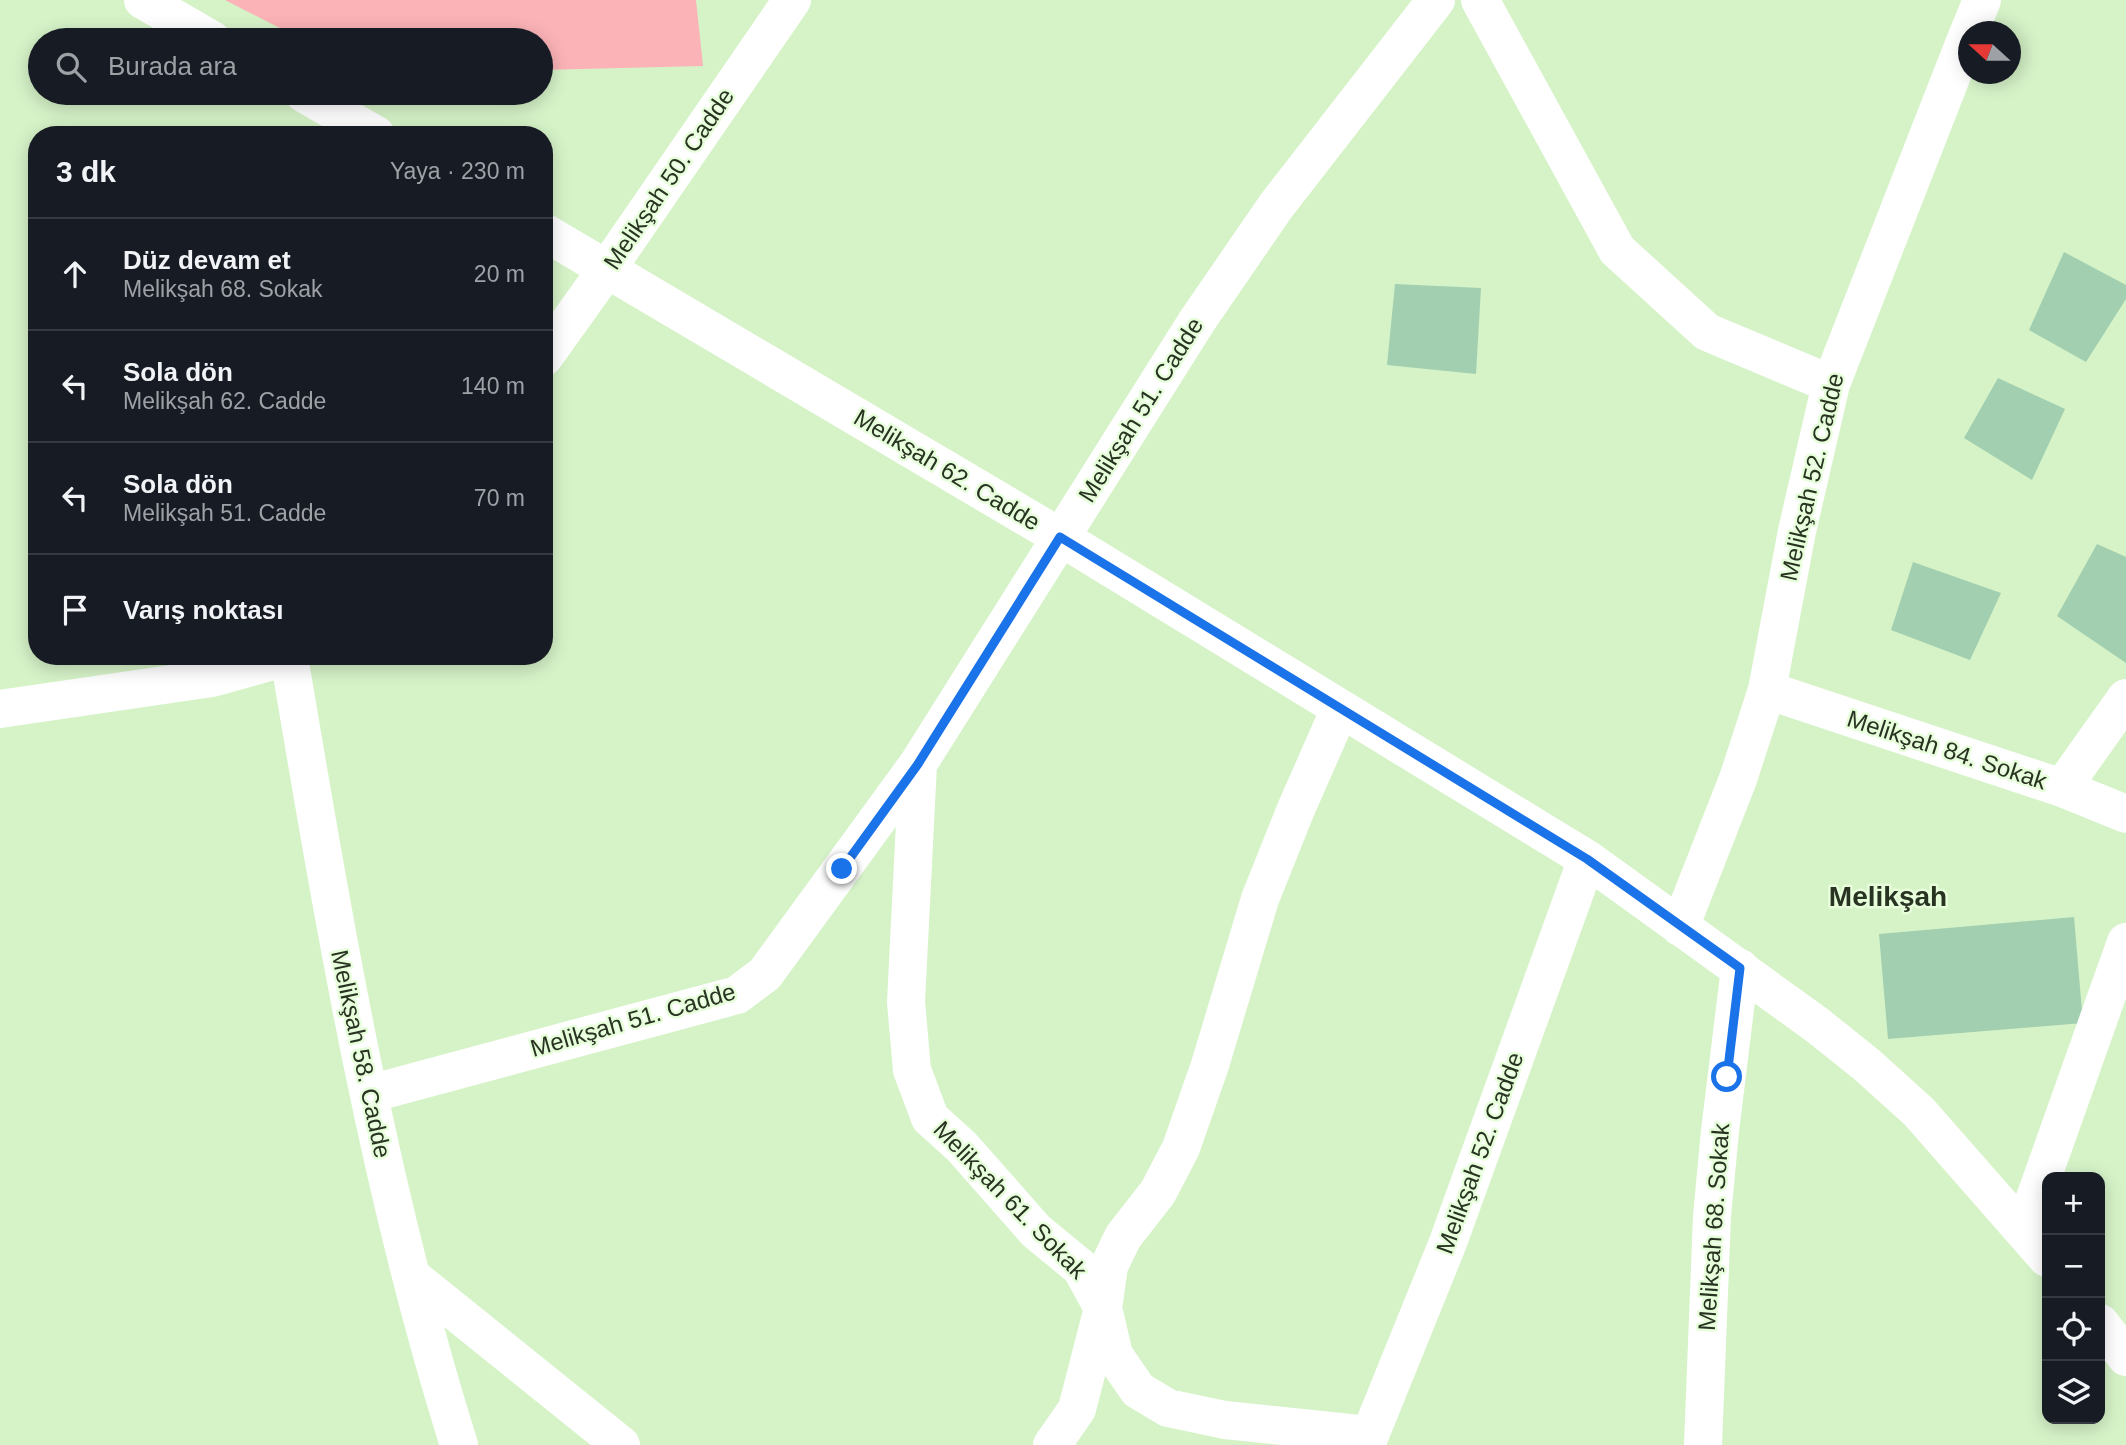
<!DOCTYPE html>
<html lang="tr">
<head>
<meta charset="utf-8">
<style>
  :root { --surface:#171b24; --page:#242831; --text:#f1f3f6; --muted:#9ea1a6; --line:#363941 }
  body { margin:0; font-family:Helvetica,sans-serif; background:var(--page); color:var(--text) }
  .controls { position:absolute; right:21px; bottom:21px; display:grid; overflow:hidden; border-radius:14px; box-shadow:0 4px 18px #0003 }
  .controls button { width:63px; height:63px; display:grid; place-items:center; padding:0; border:0; border-bottom:2px solid var(--line); background:var(--surface); color:var(--text); font:35px sans-serif }
  .compass { position:absolute; left:1958px; top:21px; width:63px; height:63px; border-radius:50%; background:var(--surface); box-shadow:0 4px 18px #0003; rotate:291deg }
  .stop { position:absolute; width:21px; height:21px; margin:-16px; border:5px solid #1a73e8; border-radius:50%; background:#fff }
  .stop.end { background:#1a73e8; border-color:#fff; box-shadow:0 2px 7px #0008 }
  .list { margin:0; padding:0; list-style:none }
  h2 { display:flex; justify-content:space-between; align-items:center; height:91px; margin:0; padding:0 28px; font-size:30px }
  h2 small { font-size:23px; font-weight:400; color:var(--muted) }
  .list li { display:grid; grid-template-columns:46px 1fr auto; gap:21px; align-items:center; box-sizing:border-box; height:112px; padding:0 28px; border-top:2px solid var(--line) }
  .list b { display:block; font-size:26px; white-space:nowrap }
  .list p { margin:0; font-size:23px; white-space:nowrap; color:var(--muted) }
  .list em { font-size:23px; font-style:normal; color:var(--muted) }
  .icon { flex:none; width:38px; height:38px; fill:none; stroke:currentColor; stroke-width:2; stroke-linecap:round; stroke-linejoin:round }
  .map { position:relative; flex:none; width:2126px; height:1445px; overflow:hidden }
  .search { position:absolute; background:var(--surface); box-shadow:0 4px 18px #0003; left:28px; top:28px; width:525px; height:77px; display:flex; align-items:center; gap:18px; box-sizing:border-box; padding:0 24px; border-radius:38px; color:var(--muted); font-size:26px }
  .panel { position:absolute; background:var(--surface); box-shadow:0 4px 18px #0003; left:28px; top:126px; width:525px; height:539px; border-radius:28px }
  .map>svg:first-child { display:block }
</style>
</head>
<body>
<div class="map">
<svg width="2126" height="1445" viewBox="0 0 2126 1445">
  <rect width="100%" height="100%" fill="#d6f3c8"/>
  <path fill="#fbb3b7" d="M225,0H696L703,66L541,70V40H303Z"/>
  <path fill="#a1cfb0" d="M2064,252L2126,285V299L2086,362L2029,330Z
    M1395,284L1481,288L1476,374L1387,365Z
    M1998,378L2065,409L2032,480L1964,438Z
    M2097,544L2126,557V663L2057,616Z
    M1913,562L2001,593L1970,660L1891,630Z
    M2074,917L2083,1023L1888,1039L1879,934Z"/>
  <g fill="none" stroke-linecap="round" stroke-linejoin="round">
    <path stroke="#fff" stroke-width="38" d="M143,0L212,40
      M1480,0L1617,250L1707,332L1831,384
      M1969,32L1982,0
      M303,93L376,135
      M544,232L1060,537L1587,859L1817,1025L1867,1065L1919,1112L2047,1258
      M544,357L607,269L792,0
      M289,657C334,923 378,1188 459,1445
      M1767,690L2062,788L2126,814
      M0,709L212,678L291,656
      M918,764L906,1002L912,1070L930,1118L962,1147L1036,1231L1081,1268L1103,1308L1114,1355L1138,1390L1168,1408L1225,1420L1369,1435
      M2062,788L2126,698
      M1680,927L1738,779L1767,690L1797,531L1831,384L1968,34
      M369,1094L737,995L765,974L918,764L1197,321L1276,206L1436,0
      M2024,1229L2126,942
      M411,1276L621,1445
      M2100,1323L2126,1357
      M1052,1445L1077,1409L1103,1308L1109,1266L1123,1237L1158,1192L1181,1148L1210,1065L1260,899L1296,809L1340,709
      M1366,1445L1447,1245L1587,859
      M1703,1445L1712,1216L1720,1131L1740,968"/>
  </g>
  <g fill="none" stroke-linecap="round" stroke-linejoin="round">
    <path stroke="#1a73e8" stroke-width="9" d="M842,869L918,764L1060,537L1587,859L1740,968L1727,1077"/>
  </g>
  <g text-anchor="middle" stroke-width="5" stroke-linejoin="round" paint-order="stroke">
    <g font-size="24" fill="#283322" stroke="#e7fedb">
      <text transform="translate(669 179) rotate(-56)" y="8">Melikşah 50. Cadde</text>
      <text transform="translate(1141 410) rotate(-58)" y="8">Melikşah 51. Cadde</text>
      <text transform="translate(947 470) rotate(31)" y="8">Melikşah 62. Cadde</text>
      <text transform="translate(1812 477) rotate(-77)" y="8">Melikşah 52. Cadde</text>
      <text transform="translate(1947 750) rotate(18)" y="8">Melikşah 84. Sokak</text>
      <text transform="translate(633 1020) rotate(-16)" y="8">Melikşah 51. Cadde</text>
      <text transform="translate(361 1054) rotate(78)" y="8">Melikşah 58. Cadde</text>
      <text transform="translate(1480 1153) rotate(-70)" y="8">Melikşah 52. Cadde</text>
      <text transform="translate(1010 1200) rotate(46)" y="8">Melikşah 61. Sokak</text>
      <text transform="translate(1714 1227) rotate(-86)" y="8">Melikşah 68. Sokak</text>
    </g>
    <g font-size="28" font-weight="bold" fill="#283322" stroke="#e7fedb">
      <text x="1888" y="906">Melikşah</text>
    </g>
  </g>
</svg>
<div class="controls">
<button>+</button>
<button>−</button>
<button><svg class="icon" aria-label="locate" viewBox="0 0 24 24"><circle cx="12" cy="12" r="6"/><path d="M12 2v4M12 18v4M2 12h4M18 12h4"/></svg></button>
<button><svg class="icon" aria-label="layers" viewBox="0 0 24 24"><path d="M12 4l9 5-9 5-9-5zM3 14l9 5 9-5"/></svg></button>
</div>
<svg class="compass" viewBox="-18 -18 36 36"><path d="M0-13l5 13h-10z" fill="#e53935"/><path d="M0 13l5-13h-10z" fill="#9ea1a6"/></svg>
<div class="stop" style="left:1727px;top:1077px"></div>
<div class="stop end" style="left:842px;top:869px"></div>
<div class="search"><svg class="icon" aria-label="search" viewBox="0 0 24 24"><circle cx="10" cy="10" r="6"/><path d="M15 15l6 6"/></svg>Burada ara</div>
<section class="panel">
<h2>3 dk<small>Yaya · 230 m</small></h2>
<ul class="list">
<li><svg class="icon" aria-label="ahead" viewBox="0 0 24 24"><path d="M12 20V5M6 11l6-6 6 6"/></svg><div><b>Düz devam et</b><p>Melikşah 68. Sokak</p></div><em>20 m</em></li>
<li><svg class="icon" aria-label="left" viewBox="0 0 24 24"><path d="M17 20v-9H6M10 6l-5 5 5 5"/></svg><div><b>Sola dön</b><p>Melikşah 62. Cadde</p></div><em>140 m</em></li>
<li><svg class="icon" aria-label="left" viewBox="0 0 24 24"><path d="M17 20v-9H6M10 6l-5 5 5 5"/></svg><div><b>Sola dön</b><p>Melikşah 51. Cadde</p></div><em>70 m</em></li>
<li><svg class="icon" aria-label="arrive" viewBox="0 0 24 24"><path d="M6 21V4h12l-3 4 3 4H6"/></svg><div><b>Varış noktası</b></div></li>
</ul>
</section>
</div>
</body>
</html>
